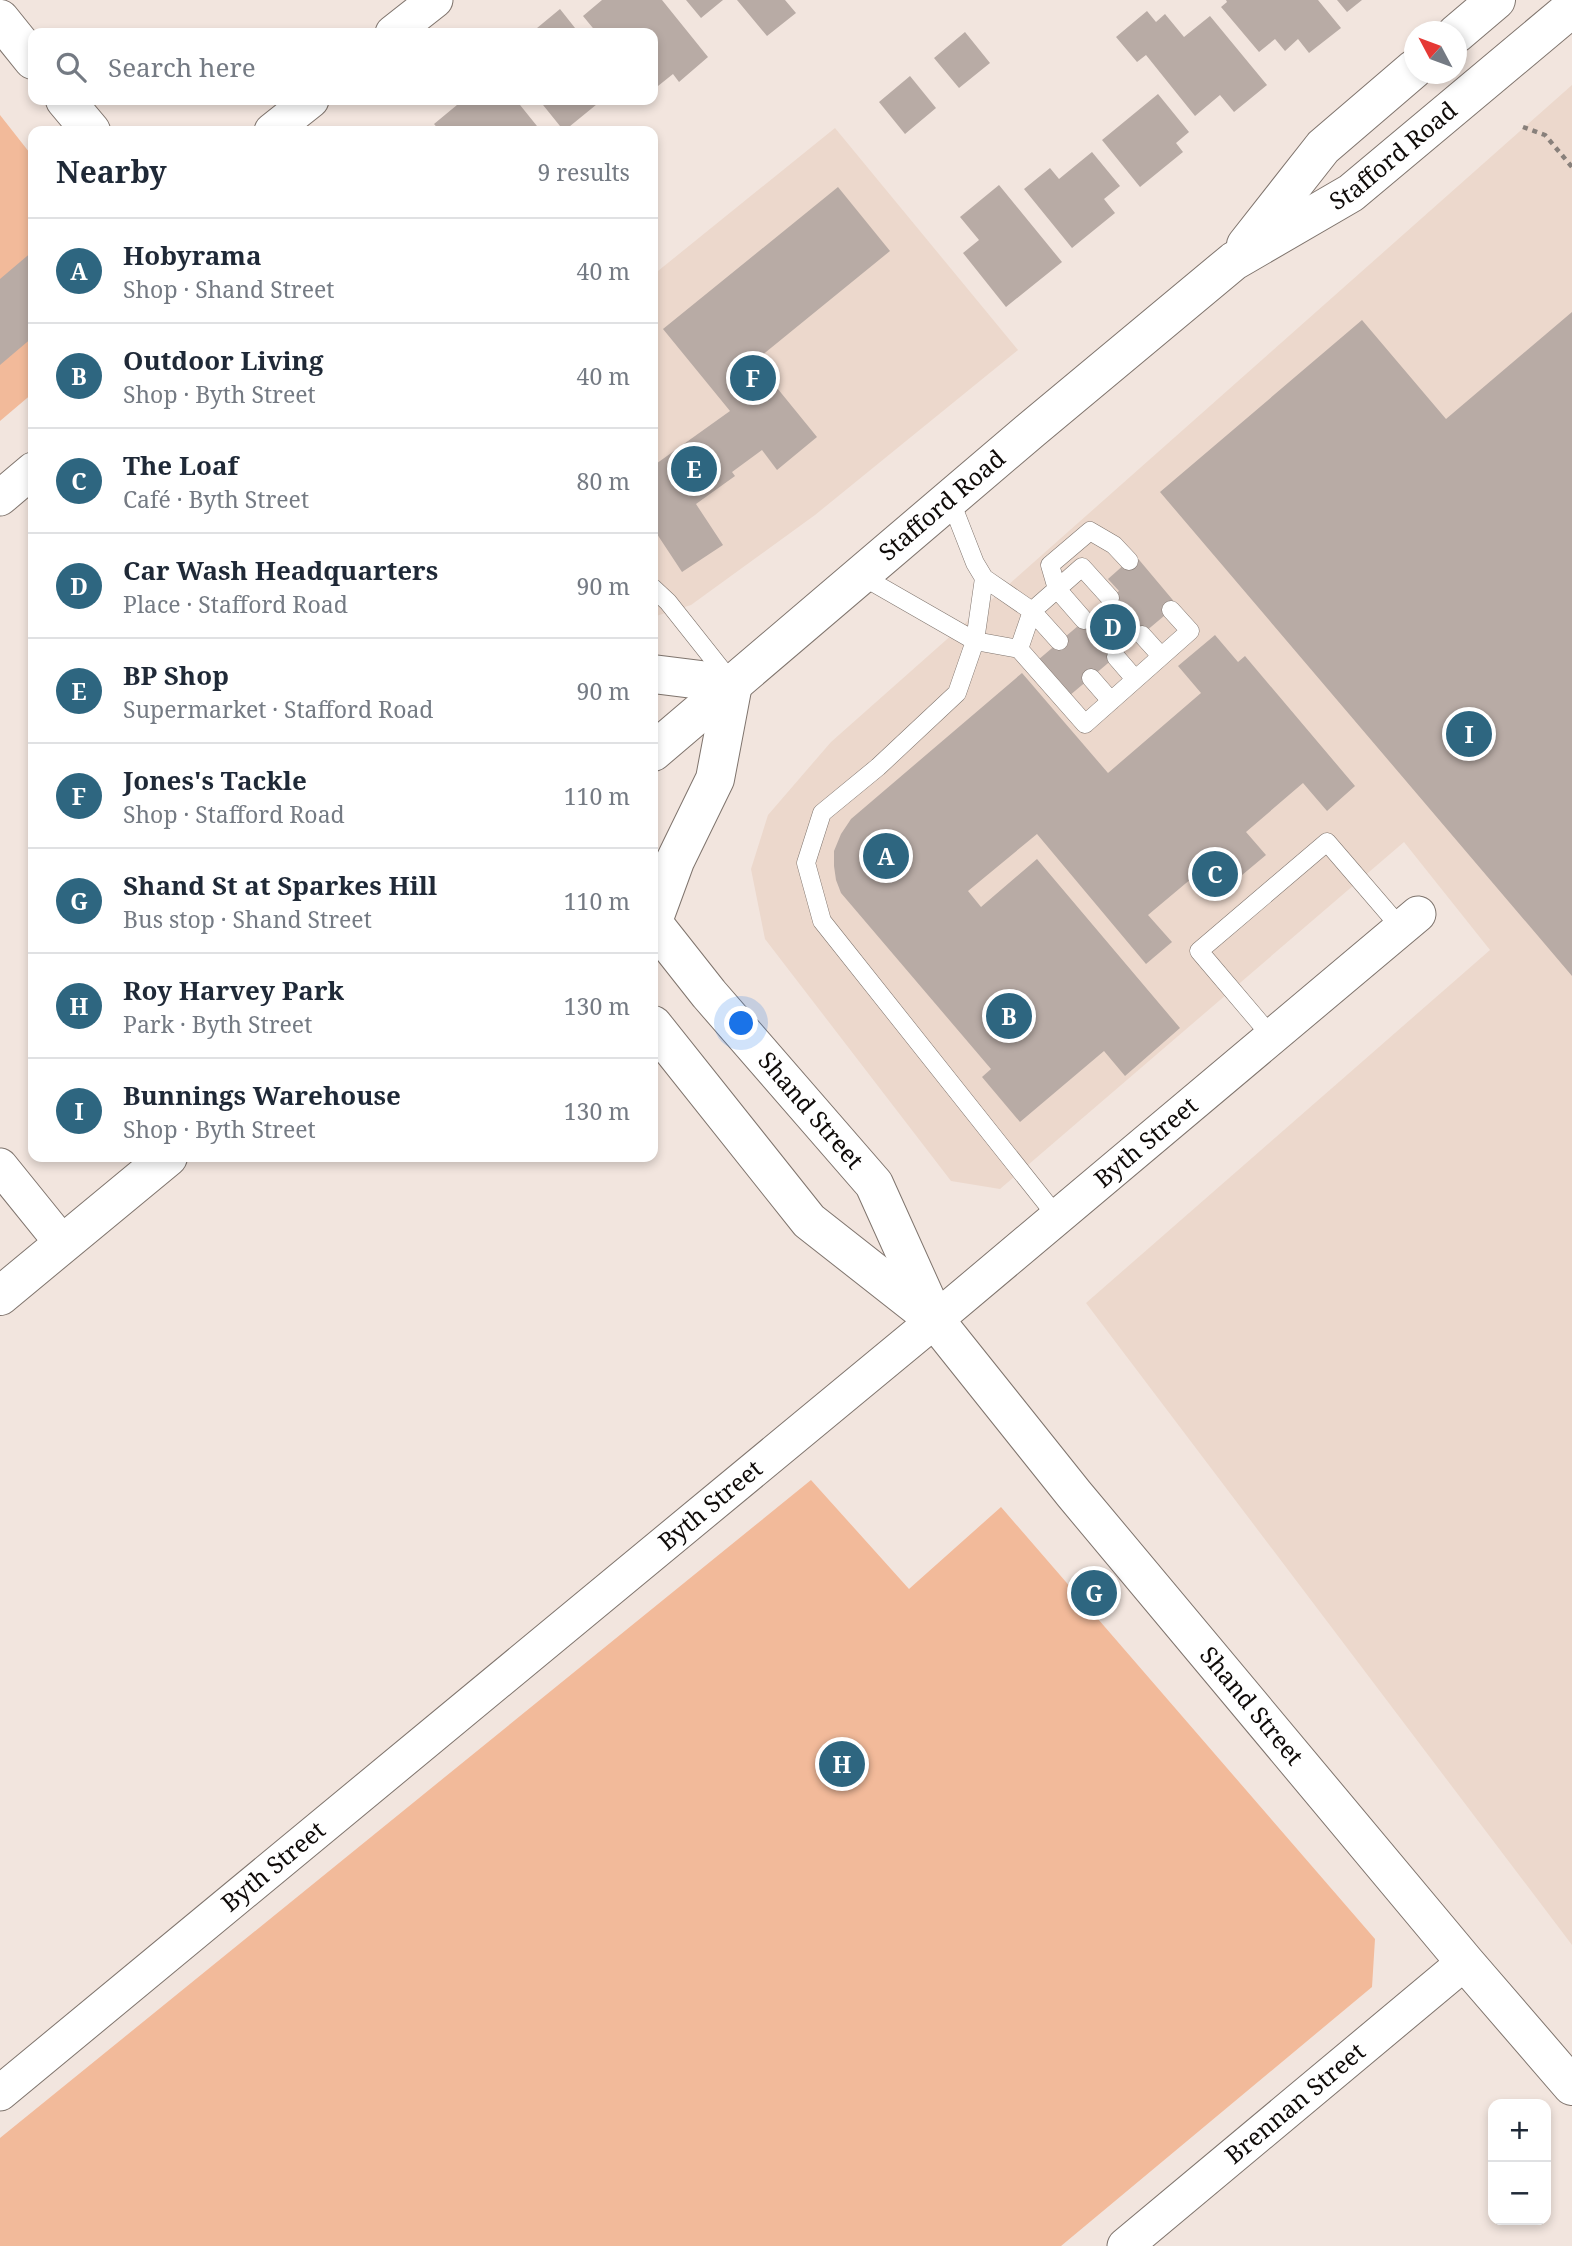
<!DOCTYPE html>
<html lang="en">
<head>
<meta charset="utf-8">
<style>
  :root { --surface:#fff; --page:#f2f2f3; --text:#1f2937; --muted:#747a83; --line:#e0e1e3; --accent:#2e6680 }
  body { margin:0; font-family:"Noto Serif",serif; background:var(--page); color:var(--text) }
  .controls { position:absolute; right:21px; bottom:21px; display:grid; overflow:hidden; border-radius:14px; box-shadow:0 4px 10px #0003 }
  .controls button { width:63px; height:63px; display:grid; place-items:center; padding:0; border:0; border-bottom:2px solid var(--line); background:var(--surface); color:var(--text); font:35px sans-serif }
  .compass { position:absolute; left:1404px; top:21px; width:63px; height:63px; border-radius:50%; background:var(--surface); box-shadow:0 4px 10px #0003; rotate:311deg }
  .you { position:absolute; left:742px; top:1024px; width:24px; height:24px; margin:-18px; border:5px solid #fff; border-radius:50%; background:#1a73e8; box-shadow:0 0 0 10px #1a73e833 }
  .badge { display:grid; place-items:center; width:46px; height:46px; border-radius:50%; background:var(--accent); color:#fff; font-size:23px; font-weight:700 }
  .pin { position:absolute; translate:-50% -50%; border:4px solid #fff; box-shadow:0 2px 7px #0006 }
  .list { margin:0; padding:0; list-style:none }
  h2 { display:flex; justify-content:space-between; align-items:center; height:91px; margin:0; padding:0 28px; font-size:30px }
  h2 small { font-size:23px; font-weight:400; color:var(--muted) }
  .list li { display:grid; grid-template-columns:46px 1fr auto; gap:21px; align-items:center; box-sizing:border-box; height:105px; padding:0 28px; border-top:2px solid var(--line) }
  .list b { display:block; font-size:26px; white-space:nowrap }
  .list p { margin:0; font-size:23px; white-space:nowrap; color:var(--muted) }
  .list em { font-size:23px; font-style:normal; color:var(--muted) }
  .icon { flex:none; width:38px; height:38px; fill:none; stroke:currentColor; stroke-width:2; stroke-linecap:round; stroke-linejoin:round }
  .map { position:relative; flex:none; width:1572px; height:2246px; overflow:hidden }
  .search { position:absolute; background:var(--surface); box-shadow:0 4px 10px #0003; left:28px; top:28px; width:630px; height:77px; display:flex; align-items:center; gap:18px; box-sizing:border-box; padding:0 24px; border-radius:14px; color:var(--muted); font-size:26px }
  .panel { position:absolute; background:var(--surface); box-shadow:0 4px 10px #0003; left:28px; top:126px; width:630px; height:1036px; border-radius:14px }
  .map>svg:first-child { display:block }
</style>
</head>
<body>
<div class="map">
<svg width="1572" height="2246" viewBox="0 0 1572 2246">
  <rect width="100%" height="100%" fill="#f2e5de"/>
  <path fill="#ecd8cc" d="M1572,85V1945L1086,1303L1490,950L1404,842L1000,1189L951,1181L765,939L751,869L768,815L831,742Z
    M835,128L1018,350L815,515L691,605L653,617V275Z"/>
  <path fill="#f2ba9a" d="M0,115L33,157V393L0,421Z
    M811,1480L909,1589L1001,1507L1375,1939L1372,1987L1061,2246H0V2138Z"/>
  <path fill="#b8aba5" d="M602,0H662L708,57L679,82L673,74L653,90V33H597L583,16Z
    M686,0H723L701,18Z
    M737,0H785L796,13L767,36Z
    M1226,0H1318L1341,28L1309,53L1298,39L1285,51L1275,39L1259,52L1221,7L1227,2Z
    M1337,0H1362L1347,12Z
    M560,9L579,33H531Z
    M1147,11L1156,22L1165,14L1184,37L1210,16L1267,85L1234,112L1220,95L1195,116L1146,55L1137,62L1116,37Z
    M965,32L990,63L959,88L934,58Z
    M910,76L936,108L905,134L879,102Z
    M1158,94L1189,132L1176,143L1183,152L1140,187L1102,140Z
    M463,100H516L541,131H440L434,124Z
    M539,100H602L564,131Z
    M1092,152L1120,186L1104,199L1115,213L1072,248L1024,189L1050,168L1059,179Z
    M999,185L1062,262L1006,307L963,253L979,240L960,217Z
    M838,187L890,251L755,361L817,437L777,470L762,450L732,472L735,476L696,504L723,545L682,572L653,528L655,517L653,515V466L730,411L663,329Z
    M33,251V337L0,365V279Z
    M1572,312V976L1160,492L1362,320L1446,419Z
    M1135,555L1177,605L1069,696L1038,660L1119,591L1108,579Z
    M1215,635L1238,662L1245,656L1355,786L1327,811L1303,783L1246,832L1266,855L1223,891L1204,868L1148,915L1172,942L1146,964L1037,834L968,891L981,907L1037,859L1180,1028L1125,1076L1104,1051L1020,1122L982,1077L991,1069L841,893L836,880L834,866V851L841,834L851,819L1022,673L1108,773L1201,693L1178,666Z"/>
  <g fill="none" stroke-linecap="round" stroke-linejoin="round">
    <defs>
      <path id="service" d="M950,499L975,563L984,578L1032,611L1059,641
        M860,575L975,641L1019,649L1085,724L1190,631L1171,610
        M984,578L975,641L957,693L878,767L822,813L806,863L822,921L1058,1218
        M653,588L668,602L729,679
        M1084,620L1057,589L1050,565L1090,531L1114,545L1129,561
        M1142,635L1161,656
        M1019,649L1032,611L1082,567L1110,598
        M1116,657L1135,679
        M1091,678L1111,701
        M1272,1037L1199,951L1327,842L1401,928"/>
      <g id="minor">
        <path d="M393,33L435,0"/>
        <path d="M272,131L311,100"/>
        <path d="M0,498L33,470"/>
        <path d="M0,1166L63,1244"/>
        <path id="s1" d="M0,2093L935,1320L1418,914"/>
        <path id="s2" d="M1125,2246L1465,1962"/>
      </g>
      <path id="secondary" d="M0,19L33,60
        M65,100L91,131"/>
      <g id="primary">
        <path id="s3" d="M653,923L709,994L874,1184L933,1315"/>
        <path id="s4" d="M653,1025L809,1221L935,1320L1074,1494L1465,1962L1572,2086"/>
      </g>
      <g id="trunk">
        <path d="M1456,34L1496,0"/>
        <path d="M1246,245L1323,147L1414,69"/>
        <path d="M653,674L733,684"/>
        <path id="s5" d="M653,752L1031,430L1234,261L1351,193L1572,8"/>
        <path d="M653,921L675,861L715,779L733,684"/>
        <path d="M0,1296L168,1157"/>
      </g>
    </defs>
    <use href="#service" stroke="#7f746d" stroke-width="19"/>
    <use href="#minor" stroke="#7f746d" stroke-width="37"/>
    <use href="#secondary" stroke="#7f746d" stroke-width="40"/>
    <use href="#primary" stroke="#7f746d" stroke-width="40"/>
    <use href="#trunk" stroke="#7f746d" stroke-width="40"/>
    <path stroke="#88807b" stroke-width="4.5" stroke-dasharray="5 5" stroke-linecap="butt" d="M1523,127L1545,135L1572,167"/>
    <use href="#service" stroke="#fff" stroke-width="18"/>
    <use href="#minor" stroke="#fff" stroke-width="35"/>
    <use href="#secondary" stroke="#fff" stroke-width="38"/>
    <use href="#primary" stroke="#fff" stroke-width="38"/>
    <use href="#trunk" stroke="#fff" stroke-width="38"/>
  </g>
  <g text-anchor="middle" stroke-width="7" stroke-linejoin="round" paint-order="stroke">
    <g font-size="24" fill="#0f0b09" stroke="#fff">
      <text dy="8" stroke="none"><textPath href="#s5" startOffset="952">Stafford Road</textPath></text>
      <text dy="8" stroke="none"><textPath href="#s5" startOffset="380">Stafford Road</textPath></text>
      <text dy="8" stroke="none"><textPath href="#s3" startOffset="245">Shand Street</textPath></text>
      <text dy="8" stroke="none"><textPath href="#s1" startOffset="1489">Byth Street</textPath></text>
      <text dy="8" stroke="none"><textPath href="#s1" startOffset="922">Byth Street</textPath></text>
      <text dy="8" stroke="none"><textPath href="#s4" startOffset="910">Shand Street</textPath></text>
      <text dy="8" stroke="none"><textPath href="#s1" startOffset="355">Byth Street</textPath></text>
      <text dy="8" stroke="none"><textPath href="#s2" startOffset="222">Brennan Street</textPath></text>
    </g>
  </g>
</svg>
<div class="controls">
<button>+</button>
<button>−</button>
</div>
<svg class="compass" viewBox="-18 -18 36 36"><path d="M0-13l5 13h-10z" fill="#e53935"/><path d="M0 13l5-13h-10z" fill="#747a83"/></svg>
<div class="you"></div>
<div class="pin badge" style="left:886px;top:856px">A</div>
<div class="pin badge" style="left:1009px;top:1016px">B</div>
<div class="pin badge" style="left:1215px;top:874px">C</div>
<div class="pin badge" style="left:1113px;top:627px">D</div>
<div class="pin badge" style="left:694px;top:469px">E</div>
<div class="pin badge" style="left:753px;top:378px">F</div>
<div class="pin badge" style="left:1094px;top:1593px">G</div>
<div class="pin badge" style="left:842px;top:1764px">H</div>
<div class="pin badge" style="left:1469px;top:734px">I</div>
<div class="search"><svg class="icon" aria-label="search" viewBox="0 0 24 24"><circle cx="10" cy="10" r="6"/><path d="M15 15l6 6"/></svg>Search here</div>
<section class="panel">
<h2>Nearby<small>9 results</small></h2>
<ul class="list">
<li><span class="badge">A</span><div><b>Hobyrama</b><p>Shop · Shand Street</p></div><em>40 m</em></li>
<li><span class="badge">B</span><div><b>Outdoor Living</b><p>Shop · Byth Street</p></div><em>40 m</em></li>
<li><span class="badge">C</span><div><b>The Loaf</b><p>Café · Byth Street</p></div><em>80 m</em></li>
<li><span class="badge">D</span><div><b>Car Wash Headquarters</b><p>Place · Stafford Road</p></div><em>90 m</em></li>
<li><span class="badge">E</span><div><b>BP Shop</b><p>Supermarket · Stafford Road</p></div><em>90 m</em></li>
<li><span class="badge">F</span><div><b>Jones's Tackle</b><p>Shop · Stafford Road</p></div><em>110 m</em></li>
<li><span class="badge">G</span><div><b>Shand St at Sparkes Hill</b><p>Bus stop · Shand Street</p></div><em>110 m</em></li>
<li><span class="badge">H</span><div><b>Roy Harvey Park</b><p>Park · Byth Street</p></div><em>130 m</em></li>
<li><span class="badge">I</span><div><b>Bunnings Warehouse</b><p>Shop · Byth Street</p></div><em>130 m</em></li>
</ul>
</section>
</div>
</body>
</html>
